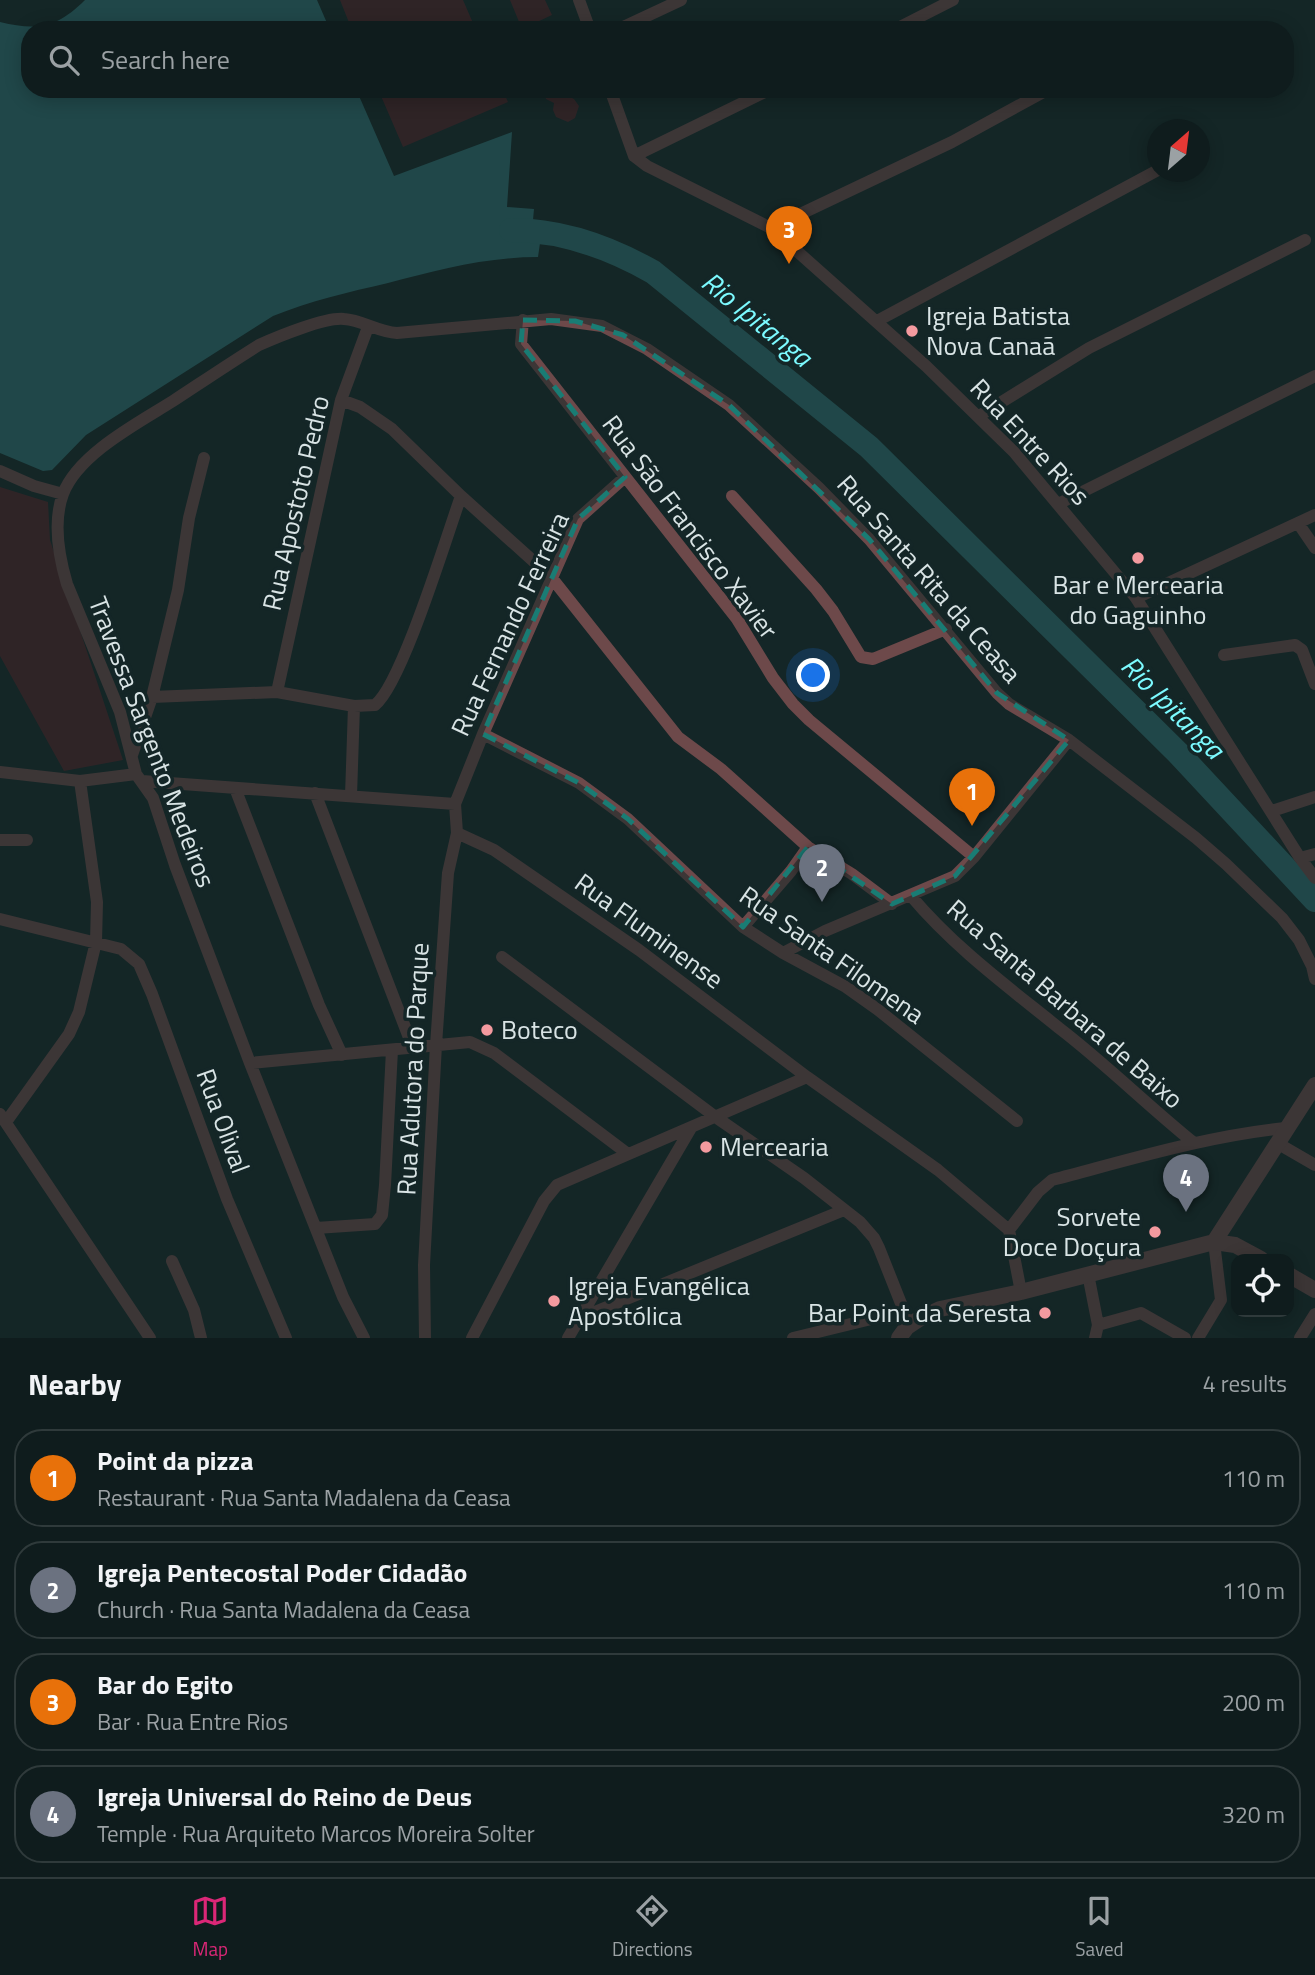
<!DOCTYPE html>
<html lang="en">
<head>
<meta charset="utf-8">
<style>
  :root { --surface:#0f1c1d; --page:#1d292a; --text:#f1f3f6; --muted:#9ba1a4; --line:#2f3a3b; --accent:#db2777 }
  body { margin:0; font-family:"Titillium Web",sans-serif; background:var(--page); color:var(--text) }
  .controls { position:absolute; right:21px; bottom:21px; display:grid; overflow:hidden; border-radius:14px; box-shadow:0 4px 18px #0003 }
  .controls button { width:63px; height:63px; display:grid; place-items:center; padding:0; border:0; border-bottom:2px solid var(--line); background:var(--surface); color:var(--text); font:35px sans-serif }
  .compass { position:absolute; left:1147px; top:119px; width:63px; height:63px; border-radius:50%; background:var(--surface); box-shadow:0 4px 18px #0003; rotate:28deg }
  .you { position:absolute; left:814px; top:676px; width:24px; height:24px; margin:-18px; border:5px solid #fff; border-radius:50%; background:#1a73e8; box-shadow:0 0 0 10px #1a73e833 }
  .badge { display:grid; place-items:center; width:46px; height:46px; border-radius:50%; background:var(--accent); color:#fff; font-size:23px; font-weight:700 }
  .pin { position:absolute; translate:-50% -58px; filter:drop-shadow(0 2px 4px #0008) }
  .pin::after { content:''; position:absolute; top:37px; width:24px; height:21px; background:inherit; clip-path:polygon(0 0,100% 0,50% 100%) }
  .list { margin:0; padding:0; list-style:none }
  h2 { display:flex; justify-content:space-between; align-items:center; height:91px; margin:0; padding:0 28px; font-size:30px }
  h2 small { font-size:23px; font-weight:400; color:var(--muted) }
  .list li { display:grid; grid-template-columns:46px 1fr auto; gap:21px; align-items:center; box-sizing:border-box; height:98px; margin:0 14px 14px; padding:0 14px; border:2px solid var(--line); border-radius:28px }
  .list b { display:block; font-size:26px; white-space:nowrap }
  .list p { margin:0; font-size:23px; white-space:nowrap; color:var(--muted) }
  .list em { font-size:23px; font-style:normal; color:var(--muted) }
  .icon { flex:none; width:38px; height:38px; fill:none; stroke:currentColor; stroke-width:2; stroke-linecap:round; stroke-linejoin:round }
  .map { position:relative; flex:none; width:1315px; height:1338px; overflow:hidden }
  .search { position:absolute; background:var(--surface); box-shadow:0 4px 18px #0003; left:21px; right:21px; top:21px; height:77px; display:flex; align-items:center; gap:18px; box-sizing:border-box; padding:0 24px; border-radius:28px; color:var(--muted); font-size:26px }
  .sheet { height:539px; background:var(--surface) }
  nav { display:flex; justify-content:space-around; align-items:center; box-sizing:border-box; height:98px; border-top:2px solid var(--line); background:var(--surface); font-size:19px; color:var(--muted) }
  nav a { display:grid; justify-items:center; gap:4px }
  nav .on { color:var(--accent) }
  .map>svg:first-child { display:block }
</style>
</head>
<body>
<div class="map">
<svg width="1315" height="1338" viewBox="0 0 1315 1338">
  <rect width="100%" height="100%" fill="#142627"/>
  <path fill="#512327" d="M340,0H463L476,30H352Z
    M510,0H545L552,15L522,29Z
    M378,89H502L508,102L403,147Z
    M543,89H569L568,96L574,99L579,106L575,118L568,122L556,117L553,110L554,103L546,99Z
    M0,487L48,502L50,540L123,760L64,771L0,656Z"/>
  <path fill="#2f7073" d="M85,0H317L330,30H30V89H356L394,176L512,132L507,207L534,209L533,220L543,222L538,257C486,257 437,270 388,283C349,292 310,301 273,316L86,435L52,470L43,471L0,453V22C37,31 57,28 85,0Z"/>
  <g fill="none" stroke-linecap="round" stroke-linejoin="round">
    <path stroke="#2f7073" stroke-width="24" d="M511,230C562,230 609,247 653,272L869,447L1178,753L1315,900"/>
    <path stroke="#6d494a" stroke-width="12" d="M579,0L590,30
      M617,30L681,0
      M894,30L953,0
      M610,89L634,156L647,166L771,228L926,366L1014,452L1136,598L1300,858L1315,878
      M634,156L771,89
      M771,228L952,142L1049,89
      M523,320L521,344L737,619L773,678L793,704L809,720L974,857
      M877,321L1158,170
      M341,400L360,407L392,429L461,496L551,577L678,737L721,769L808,847L852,874L892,904
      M979,416L1089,348L1305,240
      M0,471L34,486L63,494
      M732,496L816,589L833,611L861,657L873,659L946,629
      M1058,504L1315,376
      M1298,523L1315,548
      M1136,598L1315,515
      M1224,655L1295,645L1302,650L1315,684
      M277,692L341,400L368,327
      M152,697L277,692L354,706L375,705C402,684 447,535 461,496
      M483,734L579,783L628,819L743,927L783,953L846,987L877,1009L1017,1121
      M132,755L152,697L178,590L189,518L204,458
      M0,772L80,781L136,774
      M142,781L455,804
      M235,788L319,1005L342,1055
      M315,793L413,1048
      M351,796L354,706
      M1272,811L1315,797
      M457,833L494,850L639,950L807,1077L938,1170L1009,1230
      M0,840H27
      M1300,858L1315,854
      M911,896C954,947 1007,986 1059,1028C1106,1064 1148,1106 1194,1143
      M0,919L121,949L139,964L152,994L227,1199L286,1338
      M743,927L791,871L808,847
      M783,953L825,931L955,876L974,857L1069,740
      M502,957L717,1118L804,1178L860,1222L874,1238L879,1248L904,1311L907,1327
      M250,1063L470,1042L494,1053L628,1154
      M0,1114L150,1338
      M6,1122L69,1034L79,1012L96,942L97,902L80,781
      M1277,1143L1315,1165
      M316,1228L375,1224L382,1215L385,1185L392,1050
      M172,1261L194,1310L201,1338
      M1088,1274L1098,1325L1095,1338
      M1021,1292L1009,1230L1038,1192L1052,1180C1129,1160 1206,1136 1286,1128
      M580,1318L844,1210
      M1098,1325L1141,1313L1185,1338
      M364,1338L343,1297L250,1063L175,865L153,798L136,774L120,712L67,584C59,557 53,521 63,494C78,454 138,423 173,401C202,382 230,363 259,345C277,337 325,317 344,319C362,320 378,332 397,333L551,319L602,326L647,349L729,405L819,488L869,539L997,693L1009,704L1069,740L1196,838L1226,864L1282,918L1299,940L1312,966L1315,979
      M425,1338L424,1265L436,1045L448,873L457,833L455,804L483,734L578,519L625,477
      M472,1338L544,1201L557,1185L807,1077
      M568,1338L691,1128
      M793,1338L904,1311
      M1198,1338L1221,1300L1214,1242
      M1300,1338L1315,1314"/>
    <path stroke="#6d494a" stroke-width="16" d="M1214,1242L1315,1085
      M1289,1275L1315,1290
      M899,1338L907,1327L919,1319L940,1309L1021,1292L1214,1242L1235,1245L1261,1259"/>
  </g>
  <path d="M0 0H1315V1338H0ZM523,320L575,321L623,335L729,405L869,539L997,693L1069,740L955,876L892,904L808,847L743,927L628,819L579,783L483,734L578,519L625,477L521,344Z" fill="#142627" fill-opacity=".55" fill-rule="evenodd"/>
  <path fill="none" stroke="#197c74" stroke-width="5" stroke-dasharray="14 9" stroke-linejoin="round" d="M523,320L575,321L623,335L729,405L869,539L997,693L1069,740L955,876L892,904L808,847L743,927L628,819L579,783L483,734L578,519L625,477L521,344Z"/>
  <g fill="#f49a9f" stroke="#142627" stroke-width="2.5">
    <circle cx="912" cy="331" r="7"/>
    <circle cx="1138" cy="558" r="7"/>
    <circle cx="487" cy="1030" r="7"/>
    <circle cx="706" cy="1147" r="7"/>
    <circle cx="1155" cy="1232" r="7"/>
    <circle cx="554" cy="1301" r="7"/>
    <circle cx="1045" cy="1313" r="7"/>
  </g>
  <g text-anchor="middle" stroke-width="7" stroke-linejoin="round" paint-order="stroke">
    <g font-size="26" fill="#d9e4e5" stroke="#142627" text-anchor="start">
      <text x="926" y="325">Igreja Batista<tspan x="926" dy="30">Nova Canaã</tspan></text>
      <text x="1138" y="594" text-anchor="middle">Bar e Mercearia<tspan x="1138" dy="30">do Gaguinho</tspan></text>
      <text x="501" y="1039">Boteco</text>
      <text x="720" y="1156">Mercearia</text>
      <text x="1141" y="1226" text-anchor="end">Sorvete<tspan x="1141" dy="30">Doce Doçura</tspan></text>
      <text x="568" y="1295">Igreja Evangélica<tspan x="568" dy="30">Apostólica</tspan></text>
      <text x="1031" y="1322" text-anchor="end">Bar Point da Seresta</text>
    </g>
    <g font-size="26" fill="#d9e4e5" stroke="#142627">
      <text transform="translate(1030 442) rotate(47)" y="9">Rua Entre Rios</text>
      <text transform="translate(296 503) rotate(-77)" y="9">Rua Apostoto Pedro</text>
      <text transform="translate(690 527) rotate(53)" y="9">Rua São Francisco Xavier</text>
      <text transform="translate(929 579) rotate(49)" y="9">Rua Santa Rita da Ceasa</text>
      <text transform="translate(510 624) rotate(-65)" y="9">Rua Fernando Ferreira</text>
      <text transform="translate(152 742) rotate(69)" y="9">Travessa Sargento Medeiros</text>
      <text transform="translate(649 931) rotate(36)" y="9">Rua Fluminense</text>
      <text transform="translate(832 955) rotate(35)" y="9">Rua Santa Filomena</text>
      <text transform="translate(1065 1004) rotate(41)" y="9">Rua Santa Barbara de Baixo</text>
      <text transform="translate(413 1069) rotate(-87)" y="9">Rua Adutora do Parque</text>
      <text transform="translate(223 1121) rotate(70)" y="9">Rua Olival</text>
    </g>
    <g font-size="28" font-style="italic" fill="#7cfaff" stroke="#142627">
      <text transform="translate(757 319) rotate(39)" y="10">Rio Ipitanga</text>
      <text transform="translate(1173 707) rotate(45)" y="10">Rio Ipitanga</text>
    </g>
  </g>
</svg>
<div class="controls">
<button><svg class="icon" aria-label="locate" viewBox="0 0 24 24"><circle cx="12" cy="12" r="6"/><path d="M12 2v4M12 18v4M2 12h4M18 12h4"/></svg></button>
</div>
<svg class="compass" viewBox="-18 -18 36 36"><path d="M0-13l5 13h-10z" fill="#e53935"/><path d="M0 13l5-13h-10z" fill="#9ba1a4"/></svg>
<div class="you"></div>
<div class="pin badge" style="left:972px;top:826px;background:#e8710a">1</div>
<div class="pin badge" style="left:822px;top:902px;background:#6b7280">2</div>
<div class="pin badge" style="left:789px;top:264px;background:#e8710a">3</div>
<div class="pin badge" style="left:1186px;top:1212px;background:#6b7280">4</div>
<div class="search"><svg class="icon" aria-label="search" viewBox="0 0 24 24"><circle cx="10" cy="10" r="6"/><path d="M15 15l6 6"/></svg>Search here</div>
</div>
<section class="sheet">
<h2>Nearby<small>4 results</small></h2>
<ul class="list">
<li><span class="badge" style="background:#e8710a">1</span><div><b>Point da pizza</b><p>Restaurant · Rua Santa Madalena da Ceasa</p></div><em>110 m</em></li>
<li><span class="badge" style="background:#6b7280">2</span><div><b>Igreja Pentecostal Poder Cidadão</b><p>Church · Rua Santa Madalena da Ceasa</p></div><em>110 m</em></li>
<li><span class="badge" style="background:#e8710a">3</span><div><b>Bar do Egito</b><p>Bar · Rua Entre Rios</p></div><em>200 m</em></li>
<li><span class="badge" style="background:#6b7280">4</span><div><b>Igreja Universal do Reino de Deus</b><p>Temple · Rua Arquiteto Marcos Moreira Solter</p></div><em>320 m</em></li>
</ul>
</section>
<nav>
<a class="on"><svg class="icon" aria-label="map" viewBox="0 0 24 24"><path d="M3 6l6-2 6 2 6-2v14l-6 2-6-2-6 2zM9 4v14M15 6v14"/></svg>Map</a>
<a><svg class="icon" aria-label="directions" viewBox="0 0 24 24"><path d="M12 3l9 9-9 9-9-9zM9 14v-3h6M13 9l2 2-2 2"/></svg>Directions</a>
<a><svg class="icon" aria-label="saved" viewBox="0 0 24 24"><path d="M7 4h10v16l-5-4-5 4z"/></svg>Saved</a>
</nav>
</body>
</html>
